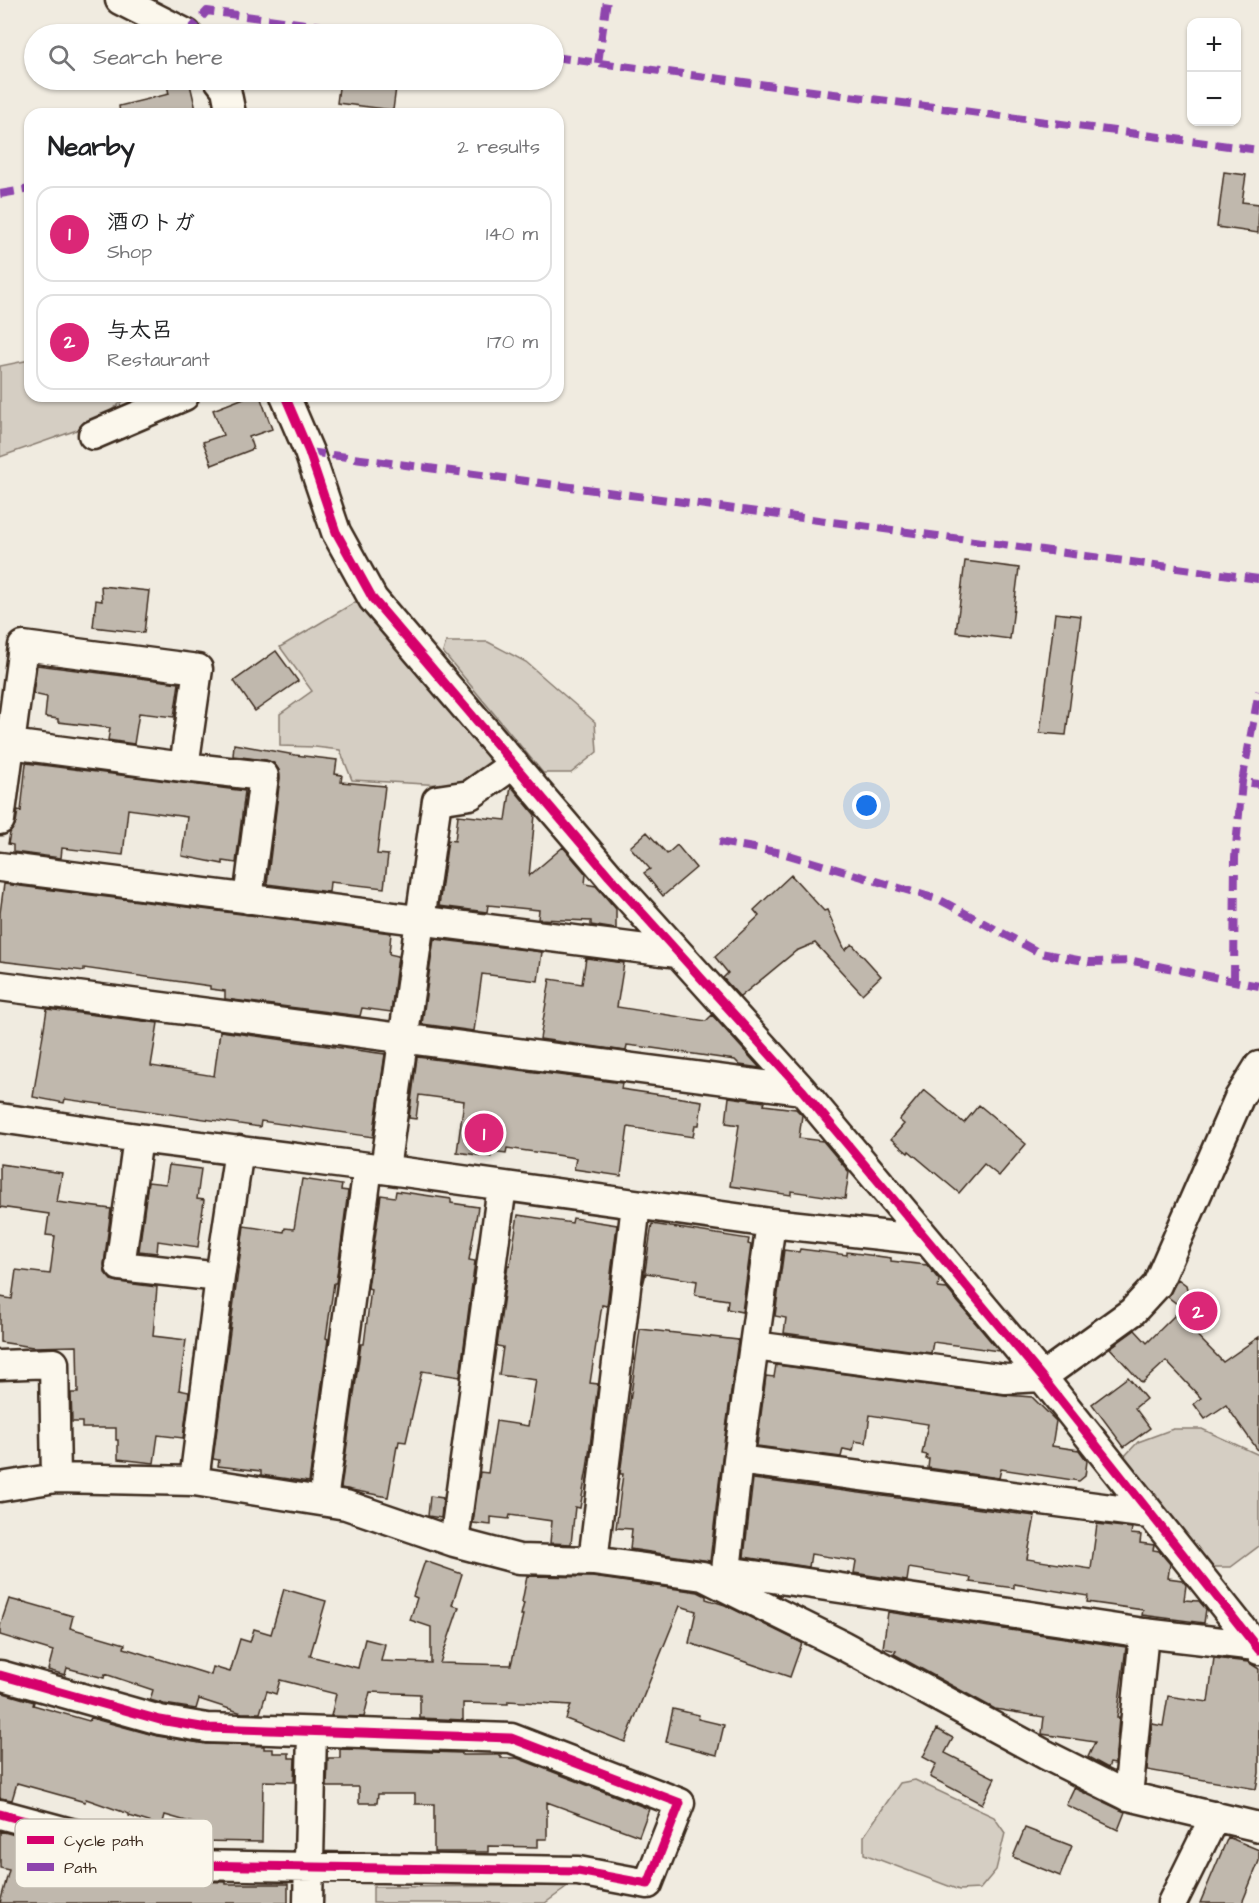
<!DOCTYPE html>
<html lang="en">
<head>
<meta charset="utf-8">
<style>
  :root { --surface:#fff; --page:#f2f2f2; --text:#202124; --muted:#757577; --line:#e0e0e0; --accent:#db2777 }
  body { margin:0; font-family:"Architects Daughter","Klee One",sans-serif; background:var(--page); color:var(--text) }
  .controls { position:absolute; right:18px; top:18px; display:grid; overflow:hidden; border-radius:12px; box-shadow:0 2px 4px #0004 }
  .controls button { width:54px; height:54px; display:grid; place-items:center; padding:0; border:0; border-bottom:2px solid var(--line); background:var(--surface); color:var(--text); font:30px sans-serif }
  .you { position:absolute; left:867px; top:806px; width:21px; height:21px; margin:-15px; border:4px solid #fff; border-radius:50%; background:#1a73e8; box-shadow:0 0 0 9px #1a73e833 }
  .badge { display:grid; place-items:center; width:39px; height:39px; border-radius:50%; background:var(--accent); color:#fff; font-size:20px; font-weight:700 }
  .pin { position:absolute; translate:-50% -50%; border:3px solid #fff; box-shadow:0 2px 6px #0006 }
  .list { margin:0; padding:0; list-style:none }
  h2 { display:flex; justify-content:space-between; align-items:center; height:78px; margin:0; padding:0 24px; font-size:26px }
  h2 small { font-size:20px; font-weight:400; color:var(--muted) }
  .list li { display:grid; grid-template-columns:39px 1fr auto; gap:18px; align-items:center; box-sizing:border-box; height:96px; margin:0 12px 12px; padding:0 12px; border:2px solid var(--line); border-radius:18px }
  .list b { display:block; font-size:22px; white-space:nowrap }
  .list p { margin:0; font-size:20px; white-space:nowrap; color:var(--muted) }
  .list em { font-size:20px; font-style:normal; color:var(--muted) }
  .icon { flex:none; width:33px; height:33px; fill:none; stroke:currentColor; stroke-width:2; stroke-linecap:round; stroke-linejoin:round }
  .map { position:relative; flex:none; width:1259px; height:1903px; overflow:hidden }
  .search { position:absolute; background:var(--surface); box-shadow:0 2px 4px #0004; left:24px; top:24px; width:540px; height:66px; display:flex; align-items:center; gap:15px; box-sizing:border-box; padding:0 21px; border-radius:33px; color:var(--muted); font-size:22px }
  .panel { position:absolute; background:var(--surface); box-shadow:0 2px 4px #0004; left:24px; top:108px; width:540px; height:294px; border-radius:18px }
  .map>svg:first-child { display:block }
</style>
</head>
<body>
<div class="map">
<svg width="1259" height="1903" viewBox="0 0 1259 1903">
  <rect width="100%" height="100%" fill="#f0ebe0"/>
  <filter id="ink" filterUnits="userSpaceOnUse"><feTurbulence type="fractalNoise" baseFrequency=".0167" numOctaves="2"/><feDisplacementMap in="SourceGraphic" scale="12" xChannelSelector="R" yChannelSelector="G"/><feConvolveMatrix kernelMatrix="1 2 1 2 8 2 1 2 1" color-interpolation-filters="sRGB"/></filter>
  <g filter="url(#ink)">
    <path fill="#d5cec3" stroke="#887c70" stroke-width="1.5" d="M30,360V396H129L94,424L0,457V366Z
      M357,601L498,762L462,786L352,780L340,750L315,747L280,746V714L312,691L280,647Z
      M446,642H488L526,662L595,722L597,752L571,773H543L443,652Z
      M1173,1429H1202L1259,1455V1546L1231,1567H1213L1122,1459L1138,1442Z
      M915,1780L994,1817L1005,1833L996,1870L980,1889L959,1890L864,1854V1836L900,1783Z
      M569,1886L545,1903H373V1887Z"/>
    <path fill="#c0b8ad" stroke="#3b2a1e" stroke-width="1.5" d="M166,80H189L197,114H120L119,106L169,94Z
      M340,80H397L393,110L337,103Z
      M1224,172L1246,175L1242,202L1259,204L1258,233L1217,227Z
      M249,396H260L272,429L249,437L253,449L212,465L203,442L223,435L213,410Z
      M965,561L1019,568L1010,639L956,632Z
      M101,586L149,591L144,633L93,627L96,600L102,601Z
      M1055,613L1081,616L1066,735L1040,733Z
      M276,651L298,681L255,711L234,681Z
      M37,665L179,683L174,717L139,713L134,744L108,740L110,728L58,722V719L45,717L47,697L33,694Z
      M234,744L295,755L337,760L335,774L342,775L341,782L385,786L377,854L388,855L384,888L330,882L329,892L267,884L280,778L279,770L274,763L266,760L233,756Z
      M26,763L245,791L236,863L223,861V864L182,856L187,817L128,809L123,855L62,848L61,858L13,852V845L8,844L10,833L16,823L18,810L21,811Z
      M511,786L535,815L529,876L563,847L586,874L585,884L596,886L616,909V929L591,925V921L538,919L539,910L488,905L487,912L439,906L448,840L455,841L458,815L506,820Z
      M647,832L667,854L677,845L696,868L663,896L644,873L650,869L630,847Z
      M791,875L824,911L827,910L845,950L852,944L881,976L862,994L815,943L796,951L740,997L723,978L728,973L715,957L759,916L754,910Z
      M4,884L391,933L389,954L398,956L391,1012L362,1008L360,1016L225,999V991L210,989V986L84,968V971L0,961V913Z
      M434,939L542,952L538,981L482,974L474,1031L422,1024Z
      M586,958L624,963L617,1007L706,1021L712,1015L760,1068L740,1065L735,1060L652,1048L627,1045L626,1051L540,1039L550,979L582,984Z
      M47,1009L158,1023L151,1066L214,1076L220,1031L385,1054L373,1137L261,1121L260,1127L65,1099L64,1103L33,1097Z
      M417,1057L622,1083L621,1089L702,1101L699,1125H695L693,1137L628,1127L621,1176L574,1169L576,1158L507,1148L506,1153L492,1151L491,1157L457,1152L464,1101L419,1095L416,1119L409,1118Z
      M924,1090L964,1123L979,1105L1026,1144L999,1176L984,1164L959,1193L909,1151L908,1153L891,1139L904,1124L899,1120Z
      M729,1097L765,1102L764,1105L796,1109L802,1115L799,1138L823,1141L849,1172L845,1199L791,1191V1195L730,1186L739,1125L726,1123Z
      M0,1164L62,1173L57,1202L111,1209L104,1264L105,1273L111,1280L118,1282L157,1287L153,1336L186,1340L179,1390L189,1392L183,1438L158,1435L154,1463L118,1459V1440H116V1428H82V1422H72L71,1393H78L77,1346L33,1347L0,1342V1297L12,1299L16,1270L50,1274L55,1236L46,1235L49,1214L0,1207Z
      M169,1165L201,1169L197,1199L204,1200L198,1247L158,1241L157,1253L139,1251L148,1182L166,1184Z
      M302,1179L342,1185L341,1190L348,1191L336,1283H334L326,1338L328,1339L309,1482L261,1475V1471L218,1466L219,1460L213,1459L244,1226L284,1232L285,1228L294,1229Z
      M396,1191L451,1199V1203L478,1207L469,1260L475,1261L460,1377L422,1371L406,1442L399,1441L398,1447L397,1446L388,1497L341,1488L361,1344H364L371,1289L368,1288L381,1195L395,1197Z
      M518,1215L572,1223L573,1218L617,1225L607,1306L602,1305L590,1383L598,1384L587,1469L580,1508L575,1507L571,1544L550,1543L552,1521L510,1515L509,1519L491,1517V1525L473,1523L480,1472L488,1473L496,1421L528,1426L536,1380L499,1375L503,1347L497,1346L508,1265H510Z
      M652,1224L749,1239L748,1244L751,1245L742,1312L727,1309L728,1300L695,1295L697,1281L646,1273L643,1285Z
      M800,1249L847,1255V1252L891,1258V1261L927,1265L939,1280L938,1288L947,1289L999,1351L933,1342L931,1353L784,1333L786,1318L775,1316L784,1250L799,1252Z
      M1178,1279L1186,1285L1194,1317L1168,1297Z
      M1176,1314L1223,1362L1259,1337V1452L1226,1405L1205,1419L1194,1404L1201,1398L1166,1361L1142,1383L1110,1348L1135,1330L1147,1343Z
      M640,1329L738,1340L722,1458L710,1561L630,1549L632,1529L616,1528L623,1474H620Z
      M776,1365L1004,1395L1032,1397L1056,1421L1052,1446L1079,1450L1087,1461L1085,1476L1079,1481L1001,1469L999,1478L928,1468L929,1459H926L927,1455L922,1454L928,1424L870,1415L866,1443L855,1441L853,1451L843,1449L841,1457L757,1446L766,1376L774,1377Z
      M1128,1377L1146,1399L1135,1408L1150,1428L1124,1447L1092,1404Z
      M753,1479L1035,1516L1027,1559L1091,1569L1097,1524L1132,1528L1131,1534L1141,1535L1140,1543L1154,1545L1153,1550L1159,1551L1170,1564L1168,1578L1182,1580L1186,1585L1184,1600L1199,1601L1206,1609L1204,1623L1142,1615L1143,1610L1087,1602L1088,1596L1014,1584V1588L970,1582L971,1578L909,1568L907,1581L854,1573L856,1561L811,1554L809,1567L744,1557Z
      M430,1496L443,1498L441,1518L428,1516Z
      M425,1561L462,1574L452,1605L459,1607L440,1663L511,1665L523,1615H521L524,1603L522,1602L527,1576L592,1577L698,1592L706,1596V1599L725,1605L802,1643L790,1677L689,1643L696,1611L680,1606L625,1742L566,1719L571,1705L508,1701V1704L463,1703V1720L420,1718V1694L370,1692L364,1717L331,1716L336,1694L280,1680L276,1694L267,1691L260,1713H242L199,1699L196,1709L164,1704L150,1700L153,1690L105,1674L104,1678L67,1668L65,1675L48,1670L53,1651L0,1635V1626L9,1599L21,1602V1601L73,1616L70,1628L125,1644L124,1648L211,1675L213,1667L230,1672L240,1639L250,1642L254,1629L271,1634L284,1589L326,1601L310,1656L358,1668L365,1639L385,1644L381,1661L431,1663V1627L410,1620L417,1598L413,1596Z
      M888,1612L1126,1647L1117,1718H1119L1115,1764L1110,1763L1108,1768L1088,1757L1095,1742L1042,1734L1044,1717L995,1709L894,1654L896,1651L883,1648Z
      M1214,1658L1248,1662L1259,1669V1773L1256,1789L1147,1770L1152,1724L1163,1726L1168,1696L1208,1702Z
      M0,1692L34,1702L33,1705L89,1721L91,1718L157,1736L206,1744L264,1746V1749H273V1753H289V1758H295L294,1782L263,1781L262,1842L197,1841V1824L165,1815L162,1826L129,1816V1814L86,1799L85,1802L17,1783L12,1800L0,1798Z
      M673,1709L699,1715L698,1719L724,1725L717,1755L666,1742Z
      M937,1729L953,1738L945,1753L995,1778L982,1804L930,1777L936,1764L923,1757Z
      M340,1749L462,1753V1755H501V1758H517L649,1809L639,1836L547,1802V1839H538V1847L488,1846V1852H434V1804H415V1794H378L377,1803H359V1787H327L328,1758H340Z
      M1074,1788L1125,1812L1118,1830L1066,1805Z
      M1025,1828L1072,1846L1060,1876L1013,1857Z
      M0,1831L186,1881L226,1882V1884H288V1903H0L9,1870L0,1868Z
      M1228,1837L1259,1850V1861L1242,1903H1200Z"/>
    <g fill="none" stroke-linecap="round" stroke-linejoin="round">
      <defs>
        <path id="minor" d="M120,0L187,34
          M219,80L226,89L231,114
          M285,396L309,452L336,532L373,599L609,876L802,1090L1042,1377L1259,1650
          M93,435L184,396
          M10,744L184,767
          M0,820L23,646L198,669L184,767L264,776L248,899
          M0,867L677,953
          M0,986L802,1090
          M0,1118L138,1138L368,1167L771,1223L926,1240
          M138,1138L120,1266L220,1277
          M385,1169L437,800L470,795L514,764
          M771,1223L738,1460L726,1571L1144,1633L1256,1646
          M754,1346L1006,1379L1042,1377L1132,1312L1157,1285L1239,1098L1259,1066
          M0,1365L54,1363L56,1478
          M738,1460L1149,1514
          M194,1481L220,1277L239,1150
          M0,1487L56,1478L194,1481L346,1505L454,1542L519,1559L593,1561L703,1576L842,1645L1046,1755L1128,1796L1259,1827
          M323,1501L368,1167
          M454,1542L502,1186
          M593,1561L636,1205
          M0,1675L160,1720L207,1728L511,1738L680,1803L648,1884L578,1871L190,1865L0,1814
          M1128,1796L1144,1633
          M308,1903L312,1732
          M1172,1903L1215,1816"/>
      </defs>
      <use href="#minor" stroke="#3b2a1e" stroke-width="33"/>
      <use href="#minor" stroke="#fbf7ec" stroke-width="28"/>
      <path stroke="#8e44ad" stroke-width="8" stroke-dasharray="15 8" stroke-linecap="butt" d="M187,34L207,11L382,34
        M554,57L1259,150
        M598,63L607,0
        M0,194L30,189
        M309,452L1259,579
        M1242,782L1259,691
        M719,842L782,853L940,900L1040,953L1089,962L1133,961L1259,986
        M1234,980L1235,857L1242,782L1259,784"/>
      <defs>
        <path id="cycleway" d="M285,396L309,452L336,532L373,599L609,876L802,1090L1042,1377L1259,1650
          M0,1675L160,1720L207,1728L511,1738L680,1803L648,1884L578,1871L190,1865L0,1814"/>
      </defs>
      <use href="#cycleway" stroke="#fbf7ec" stroke-width="13"/>
      <use href="#cycleway" stroke="#d6006c" stroke-width="9"/>
    </g>
  </g>
  <rect x="15" y="1819" width="198" height="69" rx="9" fill="#fbf7ec" stroke="#c1baae" stroke-width="1.5"/>
  <rect x="27" y="1836" width="27" height="8" fill="#d6006c"/>
  <rect x="27" y="1863" width="27" height="8" fill="#8e44ad"/>
  <g font-size="16" fill="#3b2a1e">
    <text x="64" y="1846">Cycle path</text>
    <text x="64" y="1873">Path</text>
  </g>
</svg>
<div class="controls">
<button>+</button>
<button>−</button>
</div>
<div class="you"></div>
<div class="pin badge" style="left:484px;top:1133px">1</div>
<div class="pin badge" style="left:1198px;top:1311px">2</div>
<div class="search"><svg class="icon" aria-label="search" viewBox="0 0 24 24"><circle cx="10" cy="10" r="6"/><path d="M15 15l6 6"/></svg>Search here</div>
<section class="panel">
<h2>Nearby<small>2 results</small></h2>
<ul class="list">
<li><span class="badge">1</span><div><b>酒のトガ</b><p>Shop</p></div><em>140 m</em></li>
<li><span class="badge">2</span><div><b>与太呂</b><p>Restaurant</p></div><em>170 m</em></li>
</ul>
</section>
</div>
</body>
</html>
